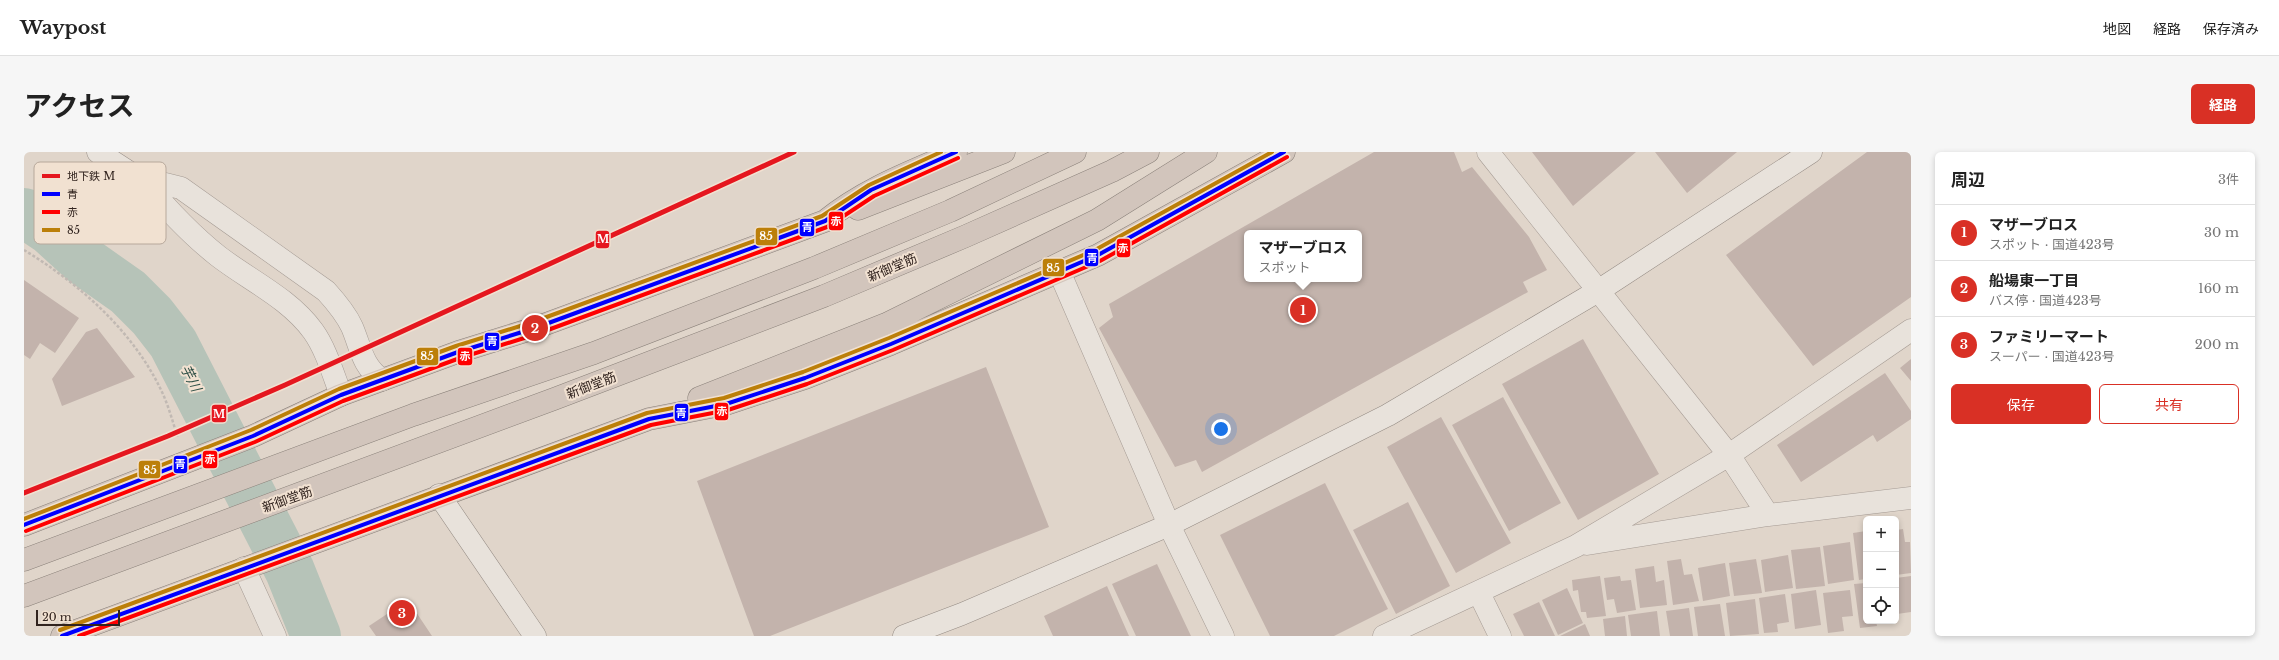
<!DOCTYPE html>
<html lang="ja">
<head>
<meta charset="utf-8">
<style>
  :root { --surface:#fff; --page:#f6f6f6; --text:#222; --muted:#767676; --line:#e0e0e0; --accent:#d93025 }
  body { margin:0; font-family:"Libre Baskerville","Noto Sans JP",serif; background:var(--page); color:var(--text) }
  .controls { position:absolute; right:12px; bottom:12px; display:grid; overflow:hidden; border-radius:6px; box-shadow:0 2px 6px #0003 }
  .controls button { width:36px; height:36px; display:grid; place-items:center; padding:0; border:0; border-bottom:1px solid var(--line); background:var(--surface); color:var(--text); font:20px sans-serif }
  .scale { position:absolute; left:12px; bottom:10px; width:84px; box-sizing:border-box; padding-left:4px; border:2px solid #31231e; border-top:0; font-size:11px; line-height:14px; white-space:nowrap; color:#31231e; -webkit-text-stroke:3px #f1e1d1; paint-order:stroke }
  .you { position:absolute; left:1197px; top:277px; width:14px; height:14px; margin:-10px; border:3px solid #fff; border-radius:50%; background:#1a73e8; box-shadow:0 0 0 6px #1a73e833 }
  .badge { display:grid; place-items:center; width:26px; height:26px; border-radius:50%; background:var(--accent); color:#fff; font-size:13px; font-weight:700 }
  .pin { position:absolute; translate:-50% -50%; border:2px solid #fff; box-shadow:0 1px 4px #0006 }
  .popup { position:absolute; left:1220px; top:78px; width:118px; height:52px; box-sizing:border-box; display:grid; place-content:center; border-radius:6px; background:var(--surface); filter:drop-shadow(0 1px 3px #0005); font-size:13px; white-space:nowrap; color:var(--muted) }
  .popup b { font-size:15px; color:var(--text) }
  .popup::after { content:''; position:absolute; left:50%; top:100%; margin-left:-8px; border:8px solid transparent; border-top-color:var(--surface) }
  .list { margin:0; padding:0; list-style:none }
  h2 { display:flex; justify-content:space-between; align-items:center; height:52px; margin:0; padding:0 16px; font-size:17px }
  h2 small { font-size:13px; font-weight:400; color:var(--muted) }
  .list li { display:grid; grid-template-columns:26px 1fr auto; gap:12px; align-items:center; box-sizing:border-box; height:56px; padding:0 16px; border-top:1px solid var(--line) }
  .list b { display:block; font-size:15px; white-space:nowrap }
  .list p { margin:0; font-size:13px; white-space:nowrap; color:var(--muted) }
  .list em { font-size:13px; font-style:normal; color:var(--muted) }
  .actions { display:flex; gap:8px; padding:12px 16px }
  .actions a { flex:1; padding:9px 0; border:1px solid var(--accent); border-radius:6px; text-align:center; font-size:14px; color:var(--accent) }
  .actions .main { background:var(--accent); color:#fff }
  .icon { flex:none; width:22px; height:22px; fill:none; stroke:currentColor; stroke-width:2; stroke-linecap:round; stroke-linejoin:round }
  .map { position:relative; flex:none; width:1887px; height:484px; overflow:hidden; border-radius:6px }
  header { display:flex; align-items:center; gap:24px; box-sizing:border-box; height:56px; padding:0 20px; background:var(--surface); border-bottom:1px solid var(--line) }
  header strong { font-size:19px }
  nav { display:flex; gap:22px; margin-inline-start:auto; font-size:14px }
  .intro { display:flex; align-items:center; justify-content:space-between; box-sizing:border-box; height:96px; padding:0 24px }
  h1 { margin:0; font-size:28px }
  .button { padding:10px 18px; border-radius:6px; background:var(--accent); color:#fff; font-size:14px; font-weight:700 }
  main { display:flex; gap:24px; padding:0 24px }
  aside { flex:1; background:var(--surface); border-radius:6px; box-shadow:0 2px 6px #0003 }
  .map>svg:first-child { display:block }
</style>
</head>
<body>
<header>
<strong>Waypost</strong>
<nav><a>地図</a><a>経路</a><a>保存済み</a></nav>
</header>
<div class="intro"><h1>アクセス</h1><a class="button">経路</a></div>
<main>
<div class="map">
<svg width="1887" height="484" viewBox="0 0 1887 484">
  <rect width="100%" height="100%" fill="#e0d5ca"/>
  <g fill="none" stroke-linecap="round" stroke-linejoin="round">
    <path stroke="#b6c3b8" stroke-width="50" d="M0,61L26,78L60,109L104,140L128,164L149,191L266,419L292,484"/>
  </g>
  <path fill="#c3b3ac" fill-rule="evenodd" d="M1350,0H1430L1438,20L1448,15L1505,85L1523,118L1499,130L1504,140L1178,320L1172,308L1151,315L1075,176L1089,165L1085,152ZM1223,81H1335V127H1223Z
    M1508,0H1612L1549,54Z
    M1631,0H1713L1663,41Z
    M1843,0H1887V145L1789,214L1702,103Z
    M0,128L55,166L31,201L16,191L6,207L0,203Z
    M73,176L111,225L38,254L28,227L62,180Z
    M1559,187L1635,322L1554,368L1478,232Z
    M1887,207V229L1876,216Z
    M962,215L1025,375L746,484H730L673,329Z
    M1861,221L1887,259V267L1853,290L1849,283L1777,330L1753,293Z
    M1479,245L1537,351L1485,379L1428,273Z
    M1417,265L1487,391L1432,421L1363,295Z
    M1301,331L1364,457L1310,484H1246L1196,383Z
    M1384,350L1426,434L1372,462L1329,378Z
    M1879,377L1881,390H1886L1887,421L1872,423V378Z
    M1842,379V427L1835,428L1829,381Z
    M1826,390L1830,428L1804,432L1799,394Z
    M1796,395L1801,434L1772,437L1767,398Z
    M1764,403L1769,436L1741,440L1737,408Z
    M1657,407L1660,423L1668,422L1675,449L1649,453L1643,409Z
    M1732,407L1738,441L1710,444L1705,411Z
    M1701,411L1706,444L1679,449L1674,416Z
    M1133,412L1167,484H1112L1088,432Z
    M1630,414L1632,430L1640,428L1643,453L1616,456L1611,417Z
    M1576,424L1582,464L1563,466L1562,460H1557L1554,438L1549,439L1548,428Z
    M1596,424L1597,429L1607,428L1612,458L1593,461L1590,447L1583,448L1580,426Z
    M1887,424V460L1873,462L1872,426Z
    M1842,431V469H1852L1853,474L1836,476L1830,432Z
    M1083,434L1105,484H1029L1020,464Z
    M1543,436L1559,471L1534,483L1518,448Z
    M1792,438L1797,473L1771,477L1767,442Z
    M1826,438L1829,464L1818,465L1820,479L1804,481L1799,441Z
    M1761,442L1765,470L1753,472L1754,480L1740,481L1735,446Z
    M1731,447L1735,482L1706,484L1702,451Z
    M384,448L408,484H352L345,474Z
    M1515,450L1531,484H1500L1489,462Z
    M1696,452L1701,484H1674L1670,455Z
    M1665,456L1669,484H1646L1642,459Z
    M1633,459L1636,484H1607L1604,463Z
    M1601,464L1603,484H1581L1579,467Z
    M1561,472L1566,484H1536Z"/>
  <g fill="none" stroke-linecap="round" stroke-linejoin="round">
    <defs>
      <path id="street" d="M1464,0L1705,303L1744,363
        M120,30L141,32L157,36L302,139C312,150 322,162 328,175C337,196 338,214 358,228
        M120,30C143,57 166,82 194,104C225,128 265,146 289,179C302,197 309,222 317,243
        M1035,119L1145,373L1199,484
        M1563,392L1744,363L1887,346
        M220,416L251,484
        M1455,441L1476,484
        M1360,484L1552,394L1705,303L1887,178"/>
      <path id="secondary" d="M74,0L120,30
        M415,343L511,484
        M880,484L938,462L1145,373L1364,263L1574,139L1787,0"/>
      <path id="highway" d="M834,57L980,0
        M675,246L862,172L1073,68L1182,0
        M0,373L229,284L317,243L434,200L511,176L801,69C840,37 886,20 932,0
        M0,408L389,263L570,201L790,116L926,59L1051,0
        M0,444L530,247L800,144L942,84L1088,19L1124,0
        M38,484L625,267L702,252L781,226L867,192L1074,103L1260,0"/>
    </defs>
    <use href="#street" stroke="#a59b94" stroke-width="23"/>
    <use href="#secondary" stroke="#948b84" stroke-width="23"/>
    <use href="#highway" stroke="#8a817a" stroke-width="23"/>
    <path stroke="#c1b9b3" stroke-width="2.5" stroke-dasharray="3 2" stroke-linecap="butt" d="M0,98C56,132 110,180 138,240C145,255 149,271 154,286"/>
    <use href="#street" stroke="#e8e2db" stroke-width="22"/>
    <use href="#secondary" stroke="#e8e2db" stroke-width="22"/>
    <use href="#highway" stroke="#d2c5bc" stroke-width="22"/>
    <defs>
      <path id="bus-1" d="M0,373L229,284L317,243L434,200L511,176L801,69L847,38L932,0
        M38,484L625,267L702,252L781,226L867,192L1074,103L1260,0"/>
      <path id="bus-2" d="M2,379L231,290L319,249L436,206L513,182L803,75L850,44L934,6
        M55,484L627,273L704,258L783,232L869,198L1076,109L1263,5"/>
      <path id="bus-3" d="M0,367L227,278L315,237L432,194L509,170L798,64L845,33L917,0
        M36,478L623,261L700,246L779,220L865,186L1071,98L1248,0"/>
    </defs>
    <use href="#bus-1" stroke="#f1e1d1" stroke-width="7"/>
    <use href="#bus-2" stroke="#f1e1d1" stroke-width="7"/>
    <use href="#bus-3" stroke="#f1e1d1" stroke-width="7"/>
    <use href="#bus-1" stroke="#00f" stroke-width="4"/>
    <use href="#bus-2" stroke="#f00" stroke-width="4"/>
    <use href="#bus-3" stroke="#bc7f09" stroke-width="4"/>
    <defs>
      <path id="metro-1" d="M0,341L144,284L261,233L770,0"/>
    </defs>
    <use href="#metro-1" stroke="#f1e1d1" stroke-width="8"/>
    <use href="#metro-1" stroke="#e5171f" stroke-width="5"/>
  </g>
  <g text-anchor="middle" stroke-width="4" stroke-linejoin="round" paint-order="stroke">
    <g font-size="13" fill="#31231e" stroke="#f1e1d1">
      <text transform="translate(868 115) rotate(-23)" y="5">新御堂筋</text>
      <text transform="translate(567 233) rotate(-21)" y="5">新御堂筋</text>
      <text transform="translate(263 347) rotate(-20)" y="5">新御堂筋</text>
    </g>
    <g font-size="14" font-style="italic" fill="#2f5047" stroke="#f1e1d1">
      <text transform="translate(167 226) rotate(63)" y="5">芋川</text>
    </g>
  </g>
  <rect x="10" y="10" width="132" height="82" rx="6" fill="#f1e1d1" stroke="#b7a89b" stroke-width="1"/>
  <rect x="18" y="22" width="18" height="4" fill="#e5171f"/>
  <rect x="18" y="40" width="18" height="4" fill="#00f"/>
  <rect x="18" y="58" width="18" height="4" fill="#f00"/>
  <rect x="18" y="76" width="18" height="4" fill="#bc7f09"/>
  <g font-size="11" fill="#31231e">
    <text x="43" y="28">地下鉄 M</text>
    <text x="43" y="46">青</text>
    <text x="43" y="64">赤</text>
    <text x="43" y="82">85</text>
  </g>
  <g stroke="#f1e1d1" stroke-width="1.5">
    <rect x="804" y="59" width="16" height="20" rx="4" fill="#f00"/>
    <rect x="775" y="66" width="16" height="19" rx="4" fill="#00f"/>
    <rect x="731" y="75" width="23" height="19" rx="4" fill="#bc7f09"/>
    <rect x="571" y="78" width="15" height="19" rx="4" fill="#e5171f"/>
    <rect x="1092" y="86" width="15" height="20" rx="4" fill="#f00"/>
    <rect x="1060" y="96" width="15" height="19" rx="4" fill="#00f"/>
    <rect x="1018" y="106" width="23" height="19" rx="4" fill="#bc7f09"/>
    <rect x="460" y="180" width="16" height="19" rx="4" fill="#00f"/>
    <rect x="433" y="195" width="16" height="19" rx="4" fill="#f00"/>
    <rect x="392" y="195" width="23" height="19" rx="4" fill="#bc7f09"/>
    <rect x="690" y="250" width="15" height="19" rx="4" fill="#f00"/>
    <rect x="650" y="251" width="15" height="19" rx="4" fill="#00f"/>
    <rect x="187" y="252" width="16" height="19" rx="4" fill="#e5171f"/>
    <rect x="178" y="298" width="16" height="19" rx="4" fill="#f00"/>
    <rect x="149" y="303" width="15" height="19" rx="4" fill="#00f"/>
    <rect x="114" y="308" width="23" height="19" rx="4" fill="#bc7f09"/>
  </g>
  <g font-size="11" text-anchor="middle" font-weight="bold" fill="#fff">
    <text x="812" y="73">赤</text>
    <text x="783" y="79">青</text>
    <text x="742" y="88">85</text>
    <text x="579" y="91">M</text>
    <text x="1099" y="100">赤</text>
    <text x="1068" y="110">青</text>
    <text x="1029" y="120">85</text>
    <text x="468" y="193">青</text>
    <text x="441" y="208">赤</text>
    <text x="403" y="208">85</text>
    <text x="698" y="263">赤</text>
    <text x="657" y="265">青</text>
    <text x="195" y="266">M</text>
    <text x="186" y="311">赤</text>
    <text x="156" y="316">青</text>
    <text x="126" y="322">85</text>
  </g>
</svg>
<div class="controls">
<button>+</button>
<button>−</button>
<button><svg class="icon" aria-label="locate" viewBox="0 0 24 24"><circle cx="12" cy="12" r="6"/><path d="M12 2v4M12 18v4M2 12h4M18 12h4"/></svg></button>
</div>
<div class="scale">20 m</div>
<div class="you"></div>
<div class="pin badge" style="left:1279px;top:158px">1</div>
<div class="popup"><b>マザーブロス</b>スポット</div>
<div class="pin badge" style="left:511px;top:176px">2</div>
<div class="pin badge" style="left:378px;top:461px">3</div>
</div>
<aside>
<h2>周辺<small>3件</small></h2>
<ul class="list">
<li><span class="badge">1</span><div><b>マザーブロス</b><p>スポット · 国道423号</p></div><em>30 m</em></li>
<li><span class="badge">2</span><div><b>船場東一丁目</b><p>バス停 · 国道423号</p></div><em>160 m</em></li>
<li><span class="badge">3</span><div><b>ファミリーマート</b><p>スーパー · 国道423号</p></div><em>200 m</em></li>
</ul>
<div class="actions"><a class="main">保存</a><a>共有</a></div>
</aside>
</main>
</body>
</html>
